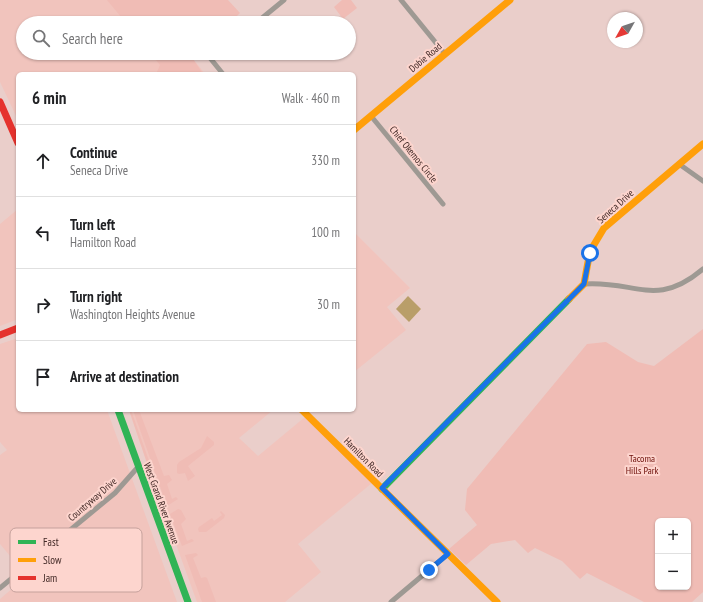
<!DOCTYPE html>
<html lang="en">
<head>
<meta charset="utf-8">
<style>
  :root { --surface:#fff; --page:#f2f2f2; --text:#202124; --muted:#757577; --line:#e0e0e0 }
  body { margin:0; font-family:"PT Sans Narrow",sans-serif; background:var(--page); color:var(--text) }
  .controls { position:absolute; right:12px; bottom:12px; display:grid; overflow:hidden; border-radius:6px; box-shadow:0 1px 3px #0004 }
  .controls button { width:36px; height:36px; display:grid; place-items:center; padding:0; border:0; border-bottom:1px solid var(--line); background:var(--surface); color:var(--text); font:20px sans-serif }
  .compass { position:absolute; left:607px; top:12px; width:36px; height:36px; border-radius:50%; background:var(--surface); box-shadow:0 1px 3px #0004; rotate:230deg }
  .stop { position:absolute; width:12px; height:12px; margin:-9px; border:3px solid #1a73e8; border-radius:50%; background:#fff }
  .stop.end { background:#1a73e8; border-color:#fff; box-shadow:0 1px 4px #0008 }
  .list { margin:0; padding:0; list-style:none }
  h2 { display:flex; justify-content:space-between; align-items:center; height:52px; margin:0; padding:0 16px; font-size:17px }
  h2 small { font-size:13px; font-weight:400; color:var(--muted) }
  .list li { display:grid; grid-template-columns:26px 1fr auto; gap:12px; align-items:center; box-sizing:border-box; height:72px; padding:0 16px; border-top:1px solid var(--line) }
  .list b { display:block; font-size:15px; white-space:nowrap }
  .list p { margin:0; font-size:13px; white-space:nowrap; color:var(--muted) }
  .list em { font-size:13px; font-style:normal; color:var(--muted) }
  .icon { flex:none; width:22px; height:22px; fill:none; stroke:currentColor; stroke-width:2; stroke-linecap:round; stroke-linejoin:round }
  .map { position:relative; flex:none; width:703px; height:602px; overflow:hidden }
  .search { position:absolute; background:var(--surface); box-shadow:0 1px 3px #0004; left:16px; top:16px; width:340px; height:44px; display:flex; align-items:center; gap:10px; box-sizing:border-box; padding:0 14px; border-radius:22px; color:var(--muted); font-size:15px }
  .panel { position:absolute; background:var(--surface); box-shadow:0 1px 3px #0004; left:16px; top:72px; width:340px; height:340px; border-radius:6px }
  .map>svg:first-child { display:block }
</style>
</head>
<body>
<div class="map">
<svg width="703" height="602" viewBox="0 0 703 602">
  <rect width="100%" height="100%" fill="#eaceca"/>
  <path fill="#f1c4bd" d="M0,0H121L140,23H23V53H166L193,59L205,74H18V120L0,82Z
    M18,209V319L0,326V224Z
    M354,232L410,288L387,307L406,330L354,372Z
    M18,338V410H107L177,602H0V599L27,576L0,544V455L7,450L0,442V344Z
    M129,410H273L239,438L258,456L305,417L372,483L298,544L321,572L285,602H197L153,481Z"/>
  <path fill="#f0bcb5" fill-rule="evenodd" d="M107,0H228L240,13L236,17L239,20L236,23H126Z
    M342,0H351L357,8L343,19L334,7Z
    M150,53H200L193,59L203,74H156L160,65Z
    M703,329V592L692,602H644L587,573L580,579L562,561L535,548L528,553L515,540L491,544L466,565L449,549L477,525L465,510L467,489L587,344L606,342L638,362L654,366ZM658,521H688V587H658Z
    M129,410H131L165,506L161,504Z
    M133,410H139L164,476L169,475L172,480L167,484L172,499L176,497L178,499L167,506Z
    M207,436L214,442V445L188,466L195,476L188,481L185,473L179,474L177,473V465L179,462L201,448Z
    M178,509L181,510L186,519L181,524L187,541L192,539L194,541L182,546L170,514Z
    M221,511L225,515L224,518L206,532H199L198,529L199,527L212,518L214,521L222,515L220,512Z
    M196,553L198,555L193,558L201,578L205,577L207,578L216,602H202L185,555Z"/>
  <path fill="#b99e69" d="M408,296L421,309L409,322L396,309Z"/>
  <g fill="none" stroke-linecap="round" stroke-linejoin="round">
    <path stroke="#9e9993" stroke-width="5" d="M401,0L445,54
      M256,23L284,0
      M206,53L223,74
      M371,116L443,204
      M679,164L703,181
      M584,284C635,280 656,309 703,269
      M0,588L115,493L138,467
      M391,602L448,554"/>
    <path stroke="#30b455" stroke-width="7" d="M118,410L188,602
      M382,489L569,299"/>
    <path stroke="#ff9f0a" stroke-width="7" d="M354,130L510,0
      M569,299L584,284L588,262L592,248L604,228L703,144
      M302,410L497,602"/>
    <path stroke="#e5322d" stroke-width="7" d="M0,102L18,143
      M0,335L18,328"/>
  </g>
  <g fill="none" stroke-linecap="round" stroke-linejoin="round">
    <path stroke="#1a73e8" stroke-width="5" d="M429,570L448,554L382,488L584,284L590,253"/>
  </g>
  <g text-anchor="middle" stroke-width="4" stroke-linejoin="round" paint-order="stroke">
    <g font-size="10" fill="#422926" stroke="#fdd5ce">
      <text transform="translate(425 57) rotate(-40)" y="4">Dobie Road</text>
      <text transform="translate(414 154) rotate(51)" y="4">Chief Okemos Circle</text>
      <text transform="translate(615 206) rotate(-42)" y="4">Seneca Drive</text>
      <text transform="translate(364 457) rotate(45)" y="4">Hamilton Road</text>
      <text transform="translate(92 499) rotate(-41)" y="4">Countryway Drive</text>
      <text transform="translate(162 503) rotate(70)" y="4">West Grand River Avenue</text>
    </g>
    <g font-size="10" fill="#6d0e08" stroke="#fdd5ce">
      <text x="642" y="462">Tacoma<tspan x="642" dy="12">Hills Park</tspan></text>
    </g>
  </g>
  <rect x="10" y="528" width="132" height="64" rx="6" fill="#fdd5ce" stroke="#c5a19c" stroke-width="1"/>
  <rect x="18" y="540" width="18" height="4" fill="#30b455"/>
  <rect x="18" y="558" width="18" height="4" fill="#ff9f0a"/>
  <rect x="18" y="576" width="18" height="4" fill="#e5322d"/>
  <g font-size="11" fill="#422926">
    <text x="43" y="546">Fast</text>
    <text x="43" y="564">Slow</text>
    <text x="43" y="582">Jam</text>
  </g>
</svg>
<div class="controls">
<button>+</button>
<button>−</button>
</div>
<svg class="compass" viewBox="-18 -18 36 36"><path d="M0-13l5 13h-10z" fill="#e53935"/><path d="M0 13l5-13h-10z" fill="#757577"/></svg>
<div class="stop" style="left:590px;top:253px"></div>
<div class="stop end" style="left:429px;top:570px"></div>
<div class="search"><svg class="icon" aria-label="search" viewBox="0 0 24 24"><circle cx="10" cy="10" r="6"/><path d="M15 15l6 6"/></svg>Search here</div>
<section class="panel">
<h2>6 min<small>Walk · 460 m</small></h2>
<ul class="list">
<li><svg class="icon" aria-label="ahead" viewBox="0 0 24 24"><path d="M12 20V5M6 11l6-6 6 6"/></svg><div><b>Continue</b><p>Seneca Drive</p></div><em>330 m</em></li>
<li><svg class="icon" aria-label="left" viewBox="0 0 24 24"><path d="M17 20v-9H6M10 6l-5 5 5 5"/></svg><div><b>Turn left</b><p>Hamilton Road</p></div><em>100 m</em></li>
<li><svg class="icon" aria-label="right" viewBox="0 0 24 24"><path d="M7 20v-9h11M14 6l5 5-5 5"/></svg><div><b>Turn right</b><p>Washington Heights Avenue</p></div><em>30 m</em></li>
<li><svg class="icon" aria-label="arrive" viewBox="0 0 24 24"><path d="M6 21V4h12l-3 4 3 4H6"/></svg><div><b>Arrive at destination</b></div></li>
</ul>
</section>
</div>
</body>
</html>
